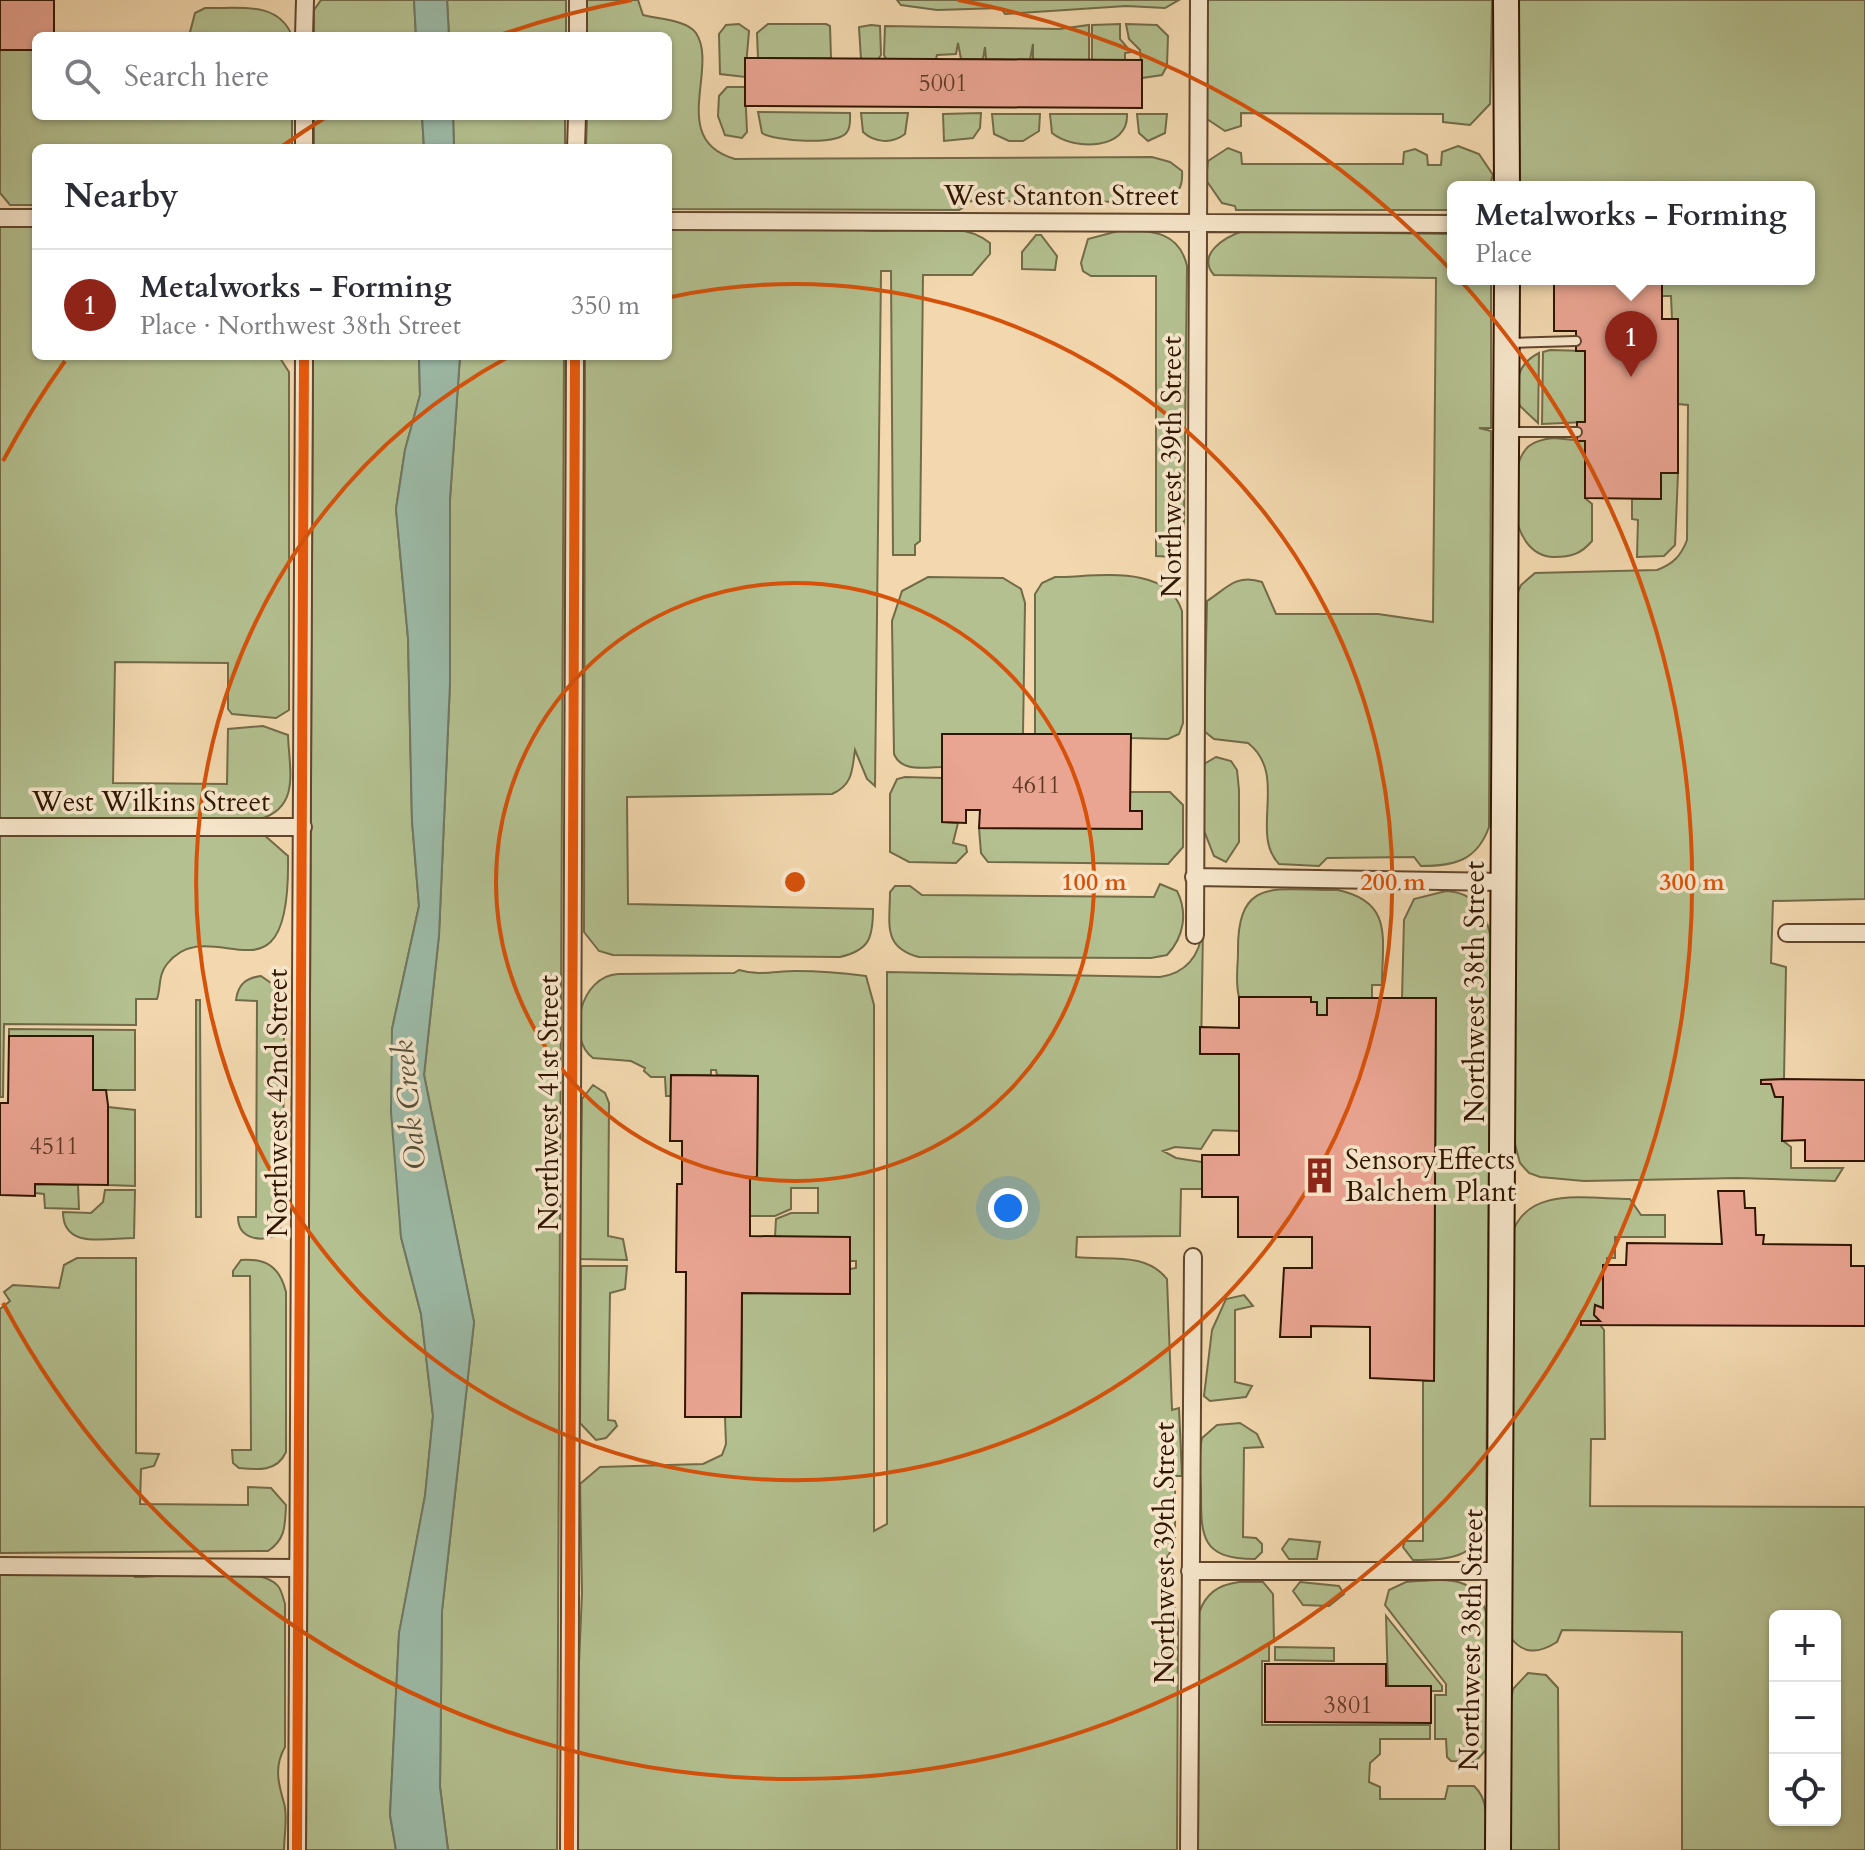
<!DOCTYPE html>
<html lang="en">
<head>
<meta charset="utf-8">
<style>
  :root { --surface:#fff; --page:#f2f2f3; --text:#2b2b33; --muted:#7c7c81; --line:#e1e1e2; --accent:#8f2418 }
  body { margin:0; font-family:Cardo,serif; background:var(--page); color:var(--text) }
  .controls { position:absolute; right:24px; bottom:24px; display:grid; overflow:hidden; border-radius:12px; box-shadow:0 2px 6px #0004 }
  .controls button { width:72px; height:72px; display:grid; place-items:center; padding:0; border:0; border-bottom:2px solid var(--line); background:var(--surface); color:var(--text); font:40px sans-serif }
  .you { position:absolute; left:1008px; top:1208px; width:28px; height:28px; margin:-20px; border:6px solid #fff; border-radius:50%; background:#1a73e8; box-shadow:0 0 0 12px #1a73e833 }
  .badge { display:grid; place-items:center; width:52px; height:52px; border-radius:50%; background:var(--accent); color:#fff; font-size:26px; font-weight:700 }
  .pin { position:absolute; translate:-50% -66px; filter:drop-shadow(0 2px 4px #0008) }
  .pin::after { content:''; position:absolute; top:42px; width:28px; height:24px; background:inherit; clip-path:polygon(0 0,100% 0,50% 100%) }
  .popup { position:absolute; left:1447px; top:181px; width:368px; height:104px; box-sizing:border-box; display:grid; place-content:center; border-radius:12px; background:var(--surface); filter:drop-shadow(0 2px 6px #0005); font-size:26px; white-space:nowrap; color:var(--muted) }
  .popup b { font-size:30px; color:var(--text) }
  .popup::after { content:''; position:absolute; left:50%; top:100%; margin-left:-16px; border:16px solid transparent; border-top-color:var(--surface) }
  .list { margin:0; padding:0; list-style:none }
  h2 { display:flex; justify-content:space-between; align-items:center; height:104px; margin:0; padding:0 32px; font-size:34px }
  h2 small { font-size:26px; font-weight:400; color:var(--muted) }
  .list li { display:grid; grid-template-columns:52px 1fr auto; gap:24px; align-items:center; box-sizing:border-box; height:112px; padding:0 32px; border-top:2px solid var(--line) }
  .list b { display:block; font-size:30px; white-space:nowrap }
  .list p { margin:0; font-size:26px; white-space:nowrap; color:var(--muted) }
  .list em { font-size:26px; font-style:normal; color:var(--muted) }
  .icon { flex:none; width:44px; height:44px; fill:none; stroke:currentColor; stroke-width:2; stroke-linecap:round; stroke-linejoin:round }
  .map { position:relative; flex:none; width:1865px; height:1850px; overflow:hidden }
  .search { position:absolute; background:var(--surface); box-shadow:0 2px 6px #0004; left:32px; top:32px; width:640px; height:88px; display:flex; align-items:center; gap:20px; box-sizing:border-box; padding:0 28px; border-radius:12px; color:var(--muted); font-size:30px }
  .panel { position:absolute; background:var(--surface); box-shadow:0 2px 6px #0004; left:32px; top:144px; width:640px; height:216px; border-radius:12px }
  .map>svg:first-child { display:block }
</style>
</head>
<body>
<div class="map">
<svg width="1865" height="1850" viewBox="0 0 1865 1850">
  <rect width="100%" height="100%" fill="#f3d8af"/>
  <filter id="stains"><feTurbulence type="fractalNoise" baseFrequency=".0025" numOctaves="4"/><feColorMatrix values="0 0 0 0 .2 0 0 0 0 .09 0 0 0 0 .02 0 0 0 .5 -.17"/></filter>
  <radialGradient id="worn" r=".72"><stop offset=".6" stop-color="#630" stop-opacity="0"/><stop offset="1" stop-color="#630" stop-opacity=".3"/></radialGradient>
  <path fill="#b4c090" stroke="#726b48" stroke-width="2" fill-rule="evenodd" d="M321,0H414L416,36H314V10Z
    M447,0H566V36H449Z
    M587,0H638L643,15C658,19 687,20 696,33C719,68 668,140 735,159L1152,157L1170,162L1182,171C1183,186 1179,193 1167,202L967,201L966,206L959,210L668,209V148H586L587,116H668V36H587Z
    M897,0H1179L1165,8L1126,6L1005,14L1001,8L937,10L901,5Z
    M1205,0H1492L1490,104L1470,125L1443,122V114L1241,113V126L1225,131L1207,119Z
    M1518,0H1865V899L1773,901L1771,963L1786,967L1784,1079L1761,1080L1771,1084L1775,1097H1783L1782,1140L1791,1147V1168H1843L1835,1181L1738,1178L1584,1181L1540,1177L1529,1173L1520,1163L1512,1133L1517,594L1521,585L1535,573L1657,570C1673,564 1681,556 1687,540L1688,405L1678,404V320L1672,319L1671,296H1662V279H1809V187H1518Z
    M205,8C238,9 278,0 292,36H189L195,13Z
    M739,24L749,31L745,77L720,74L719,34L726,25Z
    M768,24H826L830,26L831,58H758L757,33Z
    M1120,24V39L1131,52L1125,53V60H1092V25Z
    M1126,24L1157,25L1168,36L1167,66L1162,75L1142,78L1140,50L1129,39Z
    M871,25L880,26L881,55L878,59H861L859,27Z
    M1089,25V60H1033V44L1030,60L986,59L985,47L983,59H961L958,43L956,54L937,55L936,59H886L884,55L885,26L1059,29Z
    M0,50H36V116H292V148H36V205H10L0,193Z
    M727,87H745L747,132L742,138L725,135L718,116L719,96Z
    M758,112L850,113C850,119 851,127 847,132C838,146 775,141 762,133Z
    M861,113H908L905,134C892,144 875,143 863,132Z
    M981,113L980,128L973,138L944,141L943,114Z
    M992,114H1040L1039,131L1023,141H1009L994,134Z
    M1050,114H1127C1129,150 1074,151 1052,133Z
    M1137,114H1167L1165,133L1148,141L1139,133Z
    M314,116H422L424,148H314Z
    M453,116H565V148H454Z
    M1458,146L1479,154L1493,175L1489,187H1453V210H1236L1235,206L1222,203L1206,180L1208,161L1228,148L1241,153L1242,164H1403L1404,152L1415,149L1427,155L1428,165H1441L1442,152Z
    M0,225H36V356H272L280,358L289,372V710L276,718L232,714L228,709V663L115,662L113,783L227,784L228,729L263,726L288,735C289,769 301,807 260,819L0,818Z
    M668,229H857C899,237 956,215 990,243V254L972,275H923L920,541L915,545V555H893L891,271H881L875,786L867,779L855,750C852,770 853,785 832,794L627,797L628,904L873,909C873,939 869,950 840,957L613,955L599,951L584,932L585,356H668Z
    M1122,230C1152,231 1179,231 1187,266L1184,524L1175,557L1156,556V276H1091L1083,271L1081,263L1088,239Z
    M1243,231L1453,234V279H1491V428H1479L1491,431L1489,827C1477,861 1454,866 1421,866L1414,857L1327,858L1319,866L1279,864C1249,833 1289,775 1248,743L1214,739L1204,731L1207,601C1226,589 1236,573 1262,582L1276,614H1378L1433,622L1436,278L1214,275C1196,254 1225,237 1243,231Z
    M1036,235H1041L1057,256L1055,270L1022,269V252Z
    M1550,350L1585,351V422L1542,424L1543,352Z
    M1539,353L1538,423L1520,406C1513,384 1517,364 1539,353Z
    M313,356H419L420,395L405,450L396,509L408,638L412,821L419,906L392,1029L401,1237L421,1314L433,1416L425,1496L399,1634L390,1815L396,1850H306Z
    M460,356H564L557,1850H448L440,1787L442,1611L474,1322L424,1075L439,935L450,683V499Z
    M1553,438L1585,441V498L1592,504V541C1581,554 1571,557 1554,557C1505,556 1506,465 1529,446C1535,441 1545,439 1553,438Z
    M1661,473H1678L1675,545L1664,556L1637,557L1638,520L1632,519V499H1661Z
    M928,577L1003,578L1021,589L1025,603L1023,734H943L942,767C925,767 902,773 894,754L892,621L902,591Z
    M1055,577C1096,577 1167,563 1182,611L1183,723L1179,734L1168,739L1131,738L1130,734H1035V594L1042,583Z
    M1216,757L1231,761L1237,770L1239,790V842L1226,862L1214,856L1203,828L1204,764Z
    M905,777L942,778V822L958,823L953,843L966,846L967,852L956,863L909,862L890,852V794L897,779Z
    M1130,792H1170L1183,805V847L1168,864L988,862L981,853L979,828L1142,829V812L1130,811Z
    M0,831L263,834L288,856C291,1020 212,907 167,964C158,975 161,988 157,999H136V1025L4,1024L3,1097H0Z
    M1160,884L1177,891C1188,913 1184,937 1167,955L1151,958L919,957C882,947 890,924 890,892L895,886H910L922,895L1154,897Z
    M1338,890C1394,902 1382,939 1382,985H1372V998H1327V1015H1317V1002H1311V997H1239C1235,982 1238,967 1238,952C1237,874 1277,891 1338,890Z
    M1446,891C1476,893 1485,910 1491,938L1486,1521C1478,1559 1446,1560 1413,1560L1403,1547L1405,1541H1423V1381L1434,1380L1436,999L1402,998L1404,920L1414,899Z
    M1203,928L1201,1054H1239V1131L1213,1130L1201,1149L1175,1147L1163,1151L1176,1158L1202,1162V1189H1181L1180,1236L1077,1237L1076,1257C1107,1261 1145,1251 1167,1279L1172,1410L1179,1408L1182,1476H1175V1545L1167,1557V1577L1178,1621L1177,1850H577V1710L582,1593L580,1484L600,1467L703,1464L722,1455L726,1444L725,1417H741L742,1293L850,1294V1269L856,1268V1261H850V1237H775L776,1219L791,1213H818V1188H791V1209L775,1216H750V1177L757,1176L758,1076L717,1075L716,1070H711V1075H671V1096H666L665,1077H651L644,1071L645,1068L631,1061L593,1058C566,1038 580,976 618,974L734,973L739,970C759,976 776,971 796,971C820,971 843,973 866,976L874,1005V1531L887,1524V972L1160,977C1187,973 1200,955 1203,928Z
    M261,976L278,988L284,1006L283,1223L275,1236C258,1242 238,1238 238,1217H256L257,1001L236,1000C238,984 246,978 261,976Z
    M196,1000H200L201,1217H196Z
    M9,1029L135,1030V1090H93L9,1036Z
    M593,1085L605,1093L609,1103L608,1236L623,1239L627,1260L580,1259L582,1099Z
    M108,1107L135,1110V1186L108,1185Z
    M35,1184L78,1185L79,1209L45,1208L44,1194L35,1193Z
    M105,1190H135L134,1238C106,1238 63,1250 63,1212L91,1213L103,1202Z
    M1630,1199L1641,1215H1665V1237H1615V1258H1607V1265H1603V1308L1595,1305L1594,1315L1600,1321H1581V1325H1600L1604,1330L1605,1439H1591L1590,1506L1865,1507V1850H1682V1632L1562,1630L1557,1642C1538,1654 1522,1655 1509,1635L1511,1237C1525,1185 1587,1199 1630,1199ZM1775,1616H1835V1820H1775Z
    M77,1258H136V1453L159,1454L154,1466L141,1469L140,1504L248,1505V1487L271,1488L286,1505C285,1525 286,1539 268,1551L0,1553V1309L10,1301L4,1292L13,1285L59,1288L64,1265Z
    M241,1260C266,1258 280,1267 286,1292V1452C277,1472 258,1470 239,1468L233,1463L232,1450H251L250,1276H233V1271Z
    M581,1266H627L625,1289L610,1293L608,1420L615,1421L617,1426L606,1438L596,1440L580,1423Z
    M1244,1295L1253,1306L1235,1310V1382L1252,1386L1246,1397L1210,1401L1204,1396L1212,1330L1226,1299Z
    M1240,1423L1257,1434L1263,1447L1244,1448L1243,1537L1256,1538L1262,1544V1552L1255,1559C1200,1559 1201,1536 1201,1489C1200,1473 1198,1454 1202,1438L1217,1425Z
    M1289,1539L1320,1542L1317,1559H1289L1282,1549Z
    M0,1572H130L135,1577C165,1577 260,1563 278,1586C282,1591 283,1598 285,1604V1747C274,1766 278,1783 284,1803C288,1816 284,1836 284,1850H0Z
    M1239,1582H1263L1273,1594L1274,1642L1269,1643V1661H1262V1725H1430V1739H1380V1754L1370,1763L1369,1782L1380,1787V1799H1445L1448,1786H1474C1491,1801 1486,1829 1485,1850H1198L1199,1613C1206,1593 1218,1585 1239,1582Z
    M1300,1582L1339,1586L1344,1594L1329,1606L1303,1605L1293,1591Z
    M1406,1582C1442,1580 1474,1572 1486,1612L1487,1741L1486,1750L1475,1762L1451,1761L1447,1757L1446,1739H1435V1695H1446V1684L1385,1605L1389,1590Z
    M1386,1616L1442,1686V1691H1431V1686H1388Z
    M1275,1647L1334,1648V1661L1275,1660Z
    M1528,1673L1546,1675L1558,1688L1559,1850H1509L1511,1701L1513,1689Z"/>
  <path fill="#9cbaa7" stroke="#717864" stroke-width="2" d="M414,0H447L449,36H416Z
    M422,116H453L454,148H424Z
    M419,356H460L450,499V683L439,935L424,1075L474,1322L442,1611L440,1787L448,1850H396L390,1815L399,1633L425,1496L433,1416L421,1314L401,1237L391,1112L392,1029L419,906L412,821L408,638L396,509L405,450L420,395Z"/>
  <path fill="#eaa492" stroke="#301600" stroke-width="2" d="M0,0H54V36H36V50H0Z
    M745,58L1142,60V108L745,106Z
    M1554,279H1662V319H1678V473H1661V499L1585,498V441H1577V422H1585V351H1576V331H1554Z
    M942,734H1131L1130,811H1142V829L979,828L980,810H966V823L942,822Z
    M1239,997H1311V1002H1317V1015H1327V998H1436L1434,1381L1370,1378V1327L1311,1326V1337H1280L1284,1268H1312V1237H1238V1197H1202V1155H1239V1054H1200V1027L1239,1028Z
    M9,1036H93V1090H106L108,1105V1185L35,1184V1196L0,1195V1103H8Z
    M671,1075L758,1076L757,1177H750V1236L850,1237V1294L742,1293L741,1417H685L686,1272H676L677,1184H682V1141H670Z
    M1784,1079L1865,1080V1161H1805V1140L1782,1141L1783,1097H1775L1771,1084H1761V1080Z
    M1718,1191H1744L1745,1208H1755L1756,1235H1764L1763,1244L1851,1245V1266H1865V1326L1581,1325V1321H1600L1594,1315L1595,1305L1603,1308V1265H1626L1627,1243L1722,1244Z
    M1265,1664H1386V1686H1431V1723L1265,1722Z"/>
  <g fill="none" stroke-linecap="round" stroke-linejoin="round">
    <defs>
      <path id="lane" d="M1511,343L1576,341
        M1510,432H1577"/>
      <path id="street" d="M304,36L305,0
        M578,36V0
        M304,148V116
        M576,148L577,116
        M0,218H36
        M668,221L1453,224
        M0,827H303
        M1194,877L1504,882
        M1787,933H1865
        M1195,935L1199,0
        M0,1566L298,1568
        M1190,1571H1501
        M297,1850L304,356
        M569,1850L575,356
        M1189,1850L1193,1257"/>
      <path id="secondary" d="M1506,0L1507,187
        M1498,1850L1507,279"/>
    </defs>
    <use href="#lane" stroke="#61462c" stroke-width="12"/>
    <use href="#street" stroke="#61462c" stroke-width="20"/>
    <use href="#secondary" stroke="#301600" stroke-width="28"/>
    <use href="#lane" stroke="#f7e6cb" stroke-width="8"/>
    <use href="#street" stroke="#f7e6cb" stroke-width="16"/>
    <use href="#secondary" stroke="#f7e6cb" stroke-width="24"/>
    <defs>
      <path id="cycleway" d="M297,1850L304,356
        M569,1850L575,356"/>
    </defs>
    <use href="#cycleway" stroke="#f7e6cb" stroke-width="15"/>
    <use href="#cycleway" stroke="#e8590c" stroke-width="10"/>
  </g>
  <g fill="none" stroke="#d6520b" stroke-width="4">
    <circle cx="795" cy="882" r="299"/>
    <path d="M671 297A598 598 0 1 1 510 356"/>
    <path d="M3 461A897 897 0 0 1 65 361M281 147A897 897 0 0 1 326 117M503 34A897 897 0 0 1 632 0M958 0A897 897 0 1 1 3 1303"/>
  </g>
  <defs>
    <symbol id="building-bare" viewBox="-9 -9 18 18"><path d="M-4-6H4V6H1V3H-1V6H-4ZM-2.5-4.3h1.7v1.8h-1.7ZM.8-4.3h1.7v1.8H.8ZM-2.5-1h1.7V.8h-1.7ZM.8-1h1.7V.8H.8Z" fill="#8f2418" stroke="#f7e6cb" stroke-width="2.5" paint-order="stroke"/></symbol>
  </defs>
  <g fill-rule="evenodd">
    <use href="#building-bare" x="1294" y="1150" width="51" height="51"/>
  </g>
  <g text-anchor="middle" stroke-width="7" stroke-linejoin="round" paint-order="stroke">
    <g font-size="24" fill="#5e3a24">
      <text x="943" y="91">5001</text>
      <text x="1036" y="793">4611</text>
      <text x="54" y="1154">4511</text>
      <text x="1348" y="1713">3801</text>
    </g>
    <g font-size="28" fill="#301600" stroke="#f7e6cb">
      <text x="1061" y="205">West Stanton Street</text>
      <text transform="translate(1171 467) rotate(-90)" y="10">Northwest 39th Street</text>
      <text x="151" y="811">West Wilkins Street</text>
      <text transform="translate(1474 992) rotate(-90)" y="10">Northwest 38th Street</text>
      <text transform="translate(277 1103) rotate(-90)" y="10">Northwest 42nd Street</text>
      <text transform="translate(548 1103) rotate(-90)" y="10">Northwest 41st Street</text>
      <text transform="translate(1164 1553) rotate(-90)" y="10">Northwest 39th Street</text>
      <text transform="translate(1470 1640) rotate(-89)" y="10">Northwest 38th Street</text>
    </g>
    <g font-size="28" fill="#301600" stroke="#f7e6cb" text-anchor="start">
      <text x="1345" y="1169">SensoryEffects<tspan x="1345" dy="32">Balchem Plant</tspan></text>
    </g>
    <g font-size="30" font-style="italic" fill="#564f3a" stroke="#f7e6cb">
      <text transform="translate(409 1105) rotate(-96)" y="10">Oak Creek</text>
    </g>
  </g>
  <circle cx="795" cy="882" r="12" fill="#d6520b" stroke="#f7e6cb" stroke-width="4"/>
  <g font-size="24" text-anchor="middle" font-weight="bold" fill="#d6520b" stroke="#f7e6cb" stroke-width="7" stroke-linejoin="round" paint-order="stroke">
    <text x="1094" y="890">100 m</text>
    <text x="1393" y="890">200 m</text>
    <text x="1692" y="890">300 m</text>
  </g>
  <rect width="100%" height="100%" filter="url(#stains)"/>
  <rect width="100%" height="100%" fill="url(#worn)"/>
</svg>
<div class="controls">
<button>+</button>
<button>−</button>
<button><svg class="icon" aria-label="locate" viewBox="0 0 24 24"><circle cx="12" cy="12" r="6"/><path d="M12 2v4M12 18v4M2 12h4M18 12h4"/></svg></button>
</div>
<div class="you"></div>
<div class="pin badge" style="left:1631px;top:377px">1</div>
<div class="popup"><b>Metalworks - Forming</b>Place</div>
<div class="search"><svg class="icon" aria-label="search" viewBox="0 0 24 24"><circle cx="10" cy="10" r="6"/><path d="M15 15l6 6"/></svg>Search here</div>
<section class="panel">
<h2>Nearby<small></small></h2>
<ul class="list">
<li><span class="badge">1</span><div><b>Metalworks - Forming</b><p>Place · Northwest 38th Street</p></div><em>350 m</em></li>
</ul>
</section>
</div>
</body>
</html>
